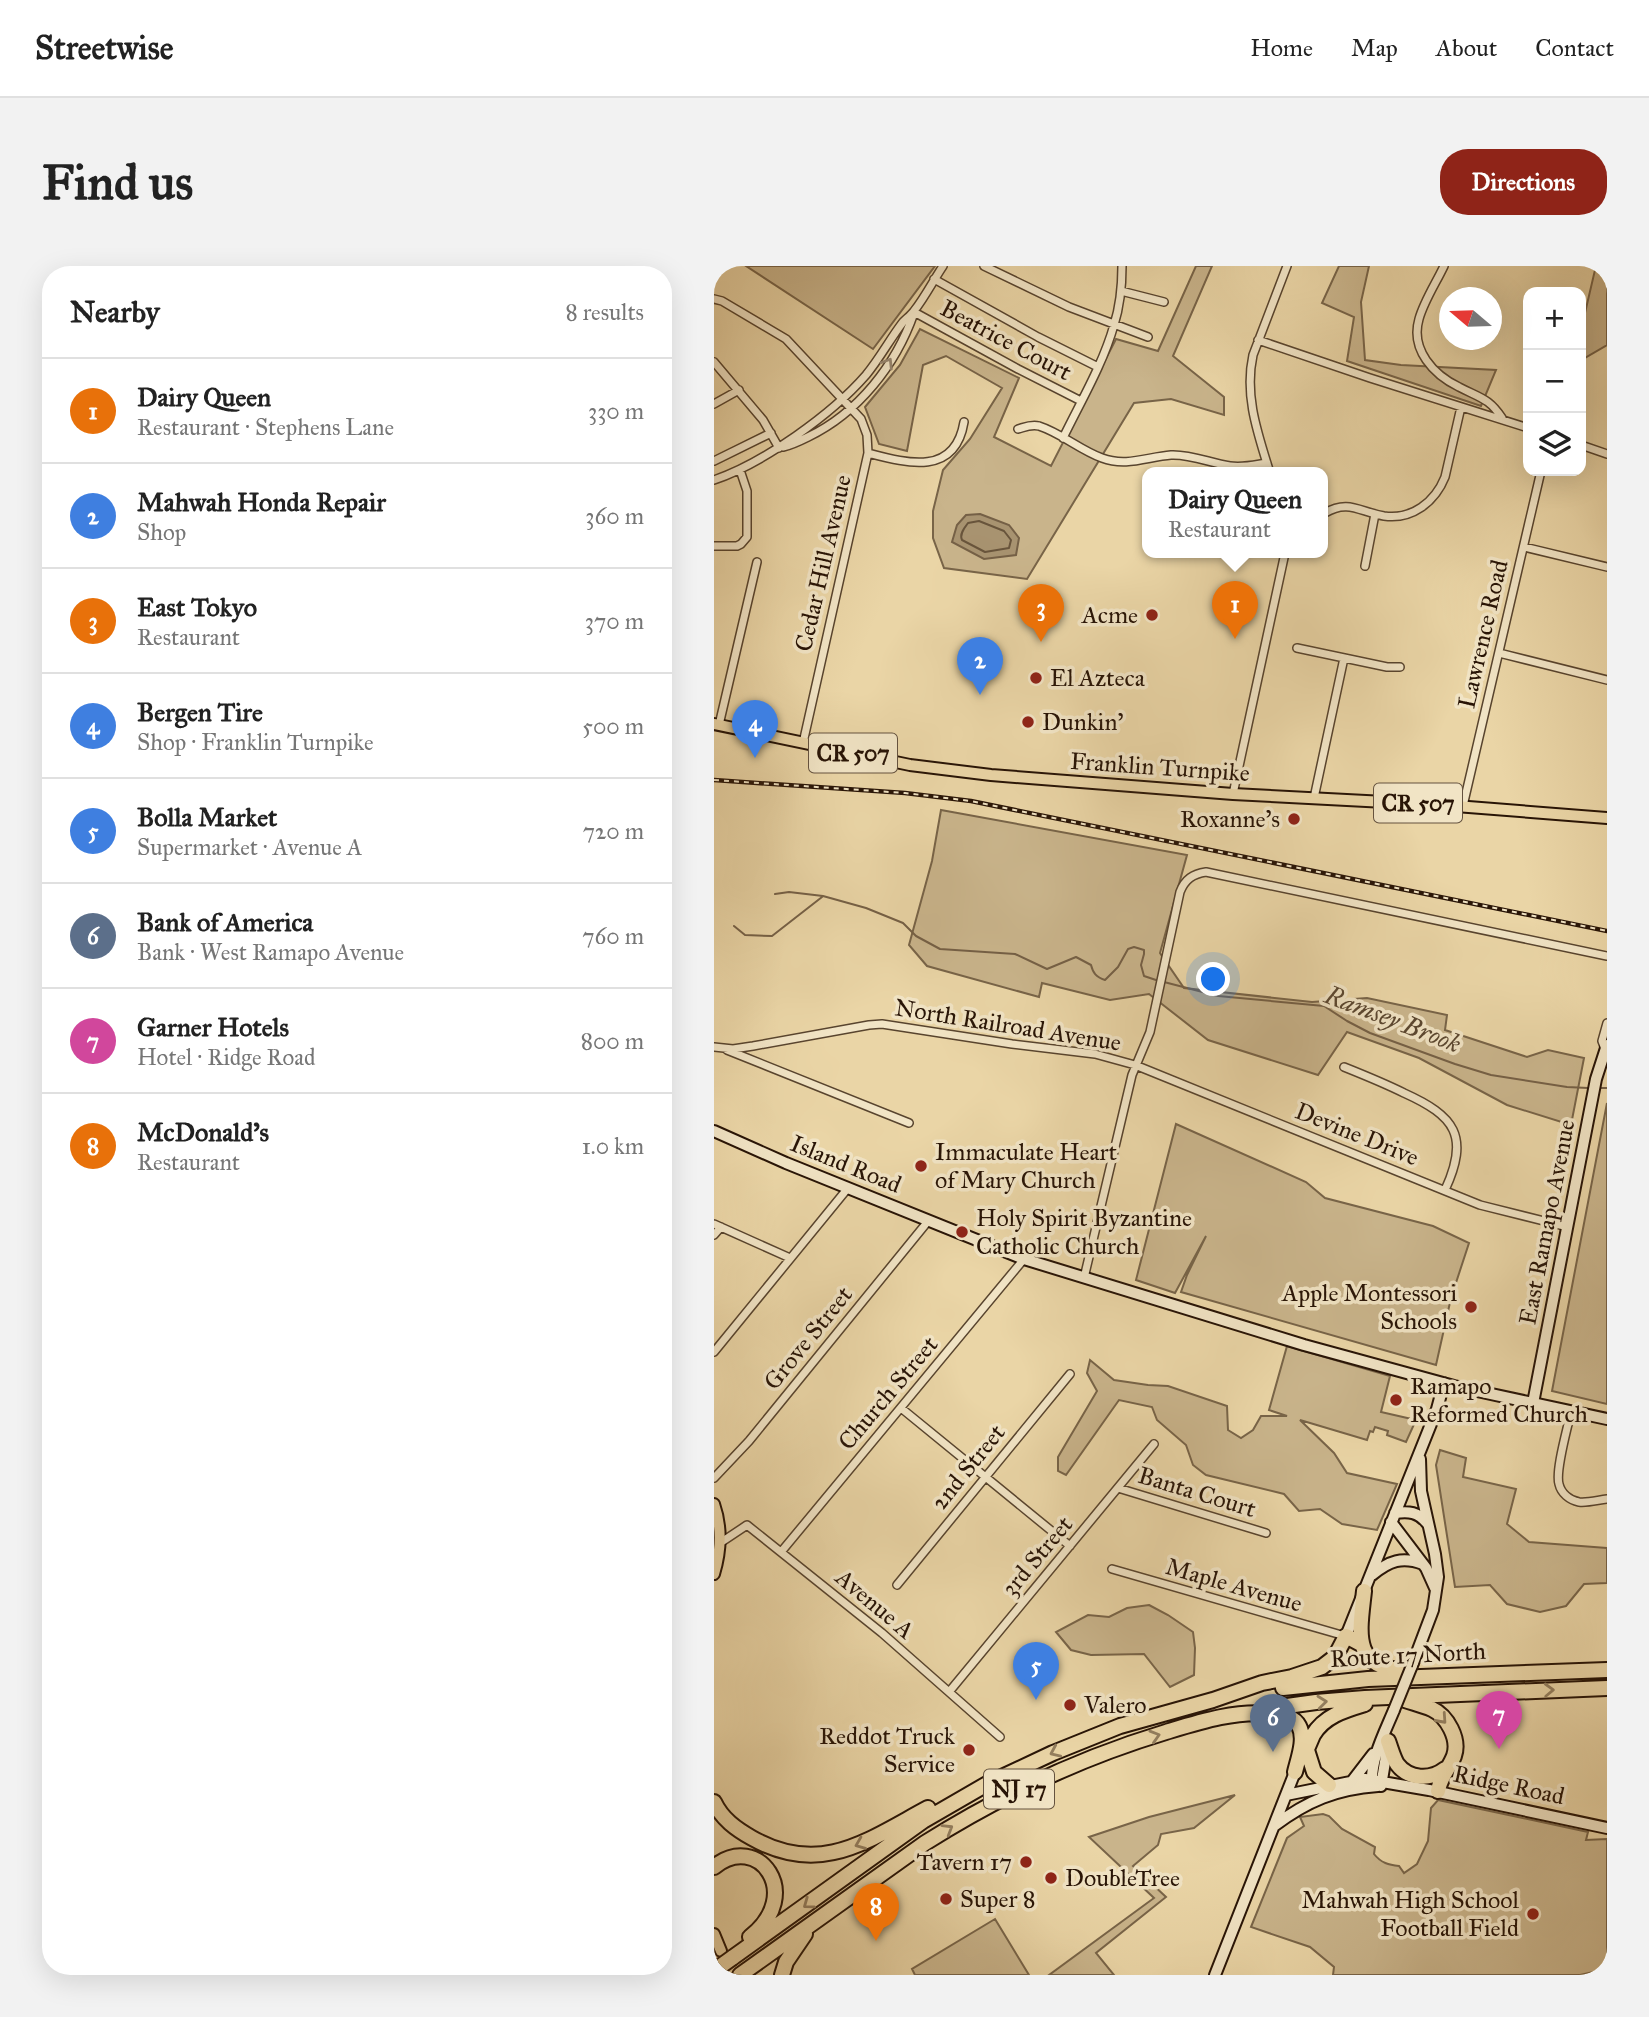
<!DOCTYPE html>
<html lang="en">
<head>
<meta charset="utf-8">
<style>
  :root { --surface:#fff; --page:#f2f2f2; --text:#222; --muted:#767676; --line:#e0e0e0; --accent:#8f2418 }
  body { margin:0; font-family:"IM FELL Great Primer",serif; background:var(--page); color:var(--text) }
  .controls { position:absolute; right:21px; top:21px; display:grid; overflow:hidden; border-radius:14px; box-shadow:0 7px 28px #0002 }
  .controls button { width:63px; height:63px; display:grid; place-items:center; padding:0; border:0; border-bottom:2px solid var(--line); background:var(--surface); color:var(--text); font:35px sans-serif }
  .compass { position:absolute; left:725px; top:21px; width:63px; height:63px; border-radius:50%; background:var(--surface); box-shadow:0 7px 28px #0002; rotate:289deg }
  .you { position:absolute; left:500px; top:714px; width:24px; height:24px; margin:-18px; border:5px solid #fff; border-radius:50%; background:#1a73e8; box-shadow:0 0 0 10px #1a73e833 }
  .badge { display:grid; place-items:center; width:46px; height:46px; border-radius:50%; background:var(--accent); color:#fff; font-size:23px; font-weight:700 }
  .pin { position:absolute; translate:-50% -58px; filter:drop-shadow(0 2px 4px #0008) }
  .pin::after { content:''; position:absolute; top:37px; width:24px; height:21px; background:inherit; clip-path:polygon(0 0,100% 0,50% 100%) }
  .popup { position:absolute; left:428px; top:201px; width:186px; height:91px; box-sizing:border-box; display:grid; place-content:center; border-radius:14px; background:var(--surface); filter:drop-shadow(0 2px 5px #0005); font-size:23px; white-space:nowrap; color:var(--muted) }
  .popup b { font-size:26px; color:var(--text) }
  .popup::after { content:''; position:absolute; left:50%; top:100%; margin-left:-14px; border:14px solid transparent; border-top-color:var(--surface) }
  .list { margin:0; padding:0; list-style:none }
  h2 { display:flex; justify-content:space-between; align-items:center; height:91px; margin:0; padding:0 28px; font-size:30px }
  h2 small { font-size:23px; font-weight:400; color:var(--muted) }
  .list li { display:grid; grid-template-columns:46px 1fr auto; gap:21px; align-items:center; box-sizing:border-box; height:105px; padding:0 28px; border-top:2px solid var(--line) }
  .list b { display:block; font-size:26px; white-space:nowrap }
  .list p { margin:0; font-size:23px; white-space:nowrap; color:var(--muted) }
  .list em { font-size:23px; font-style:normal; color:var(--muted) }
  .icon { flex:none; width:38px; height:38px; fill:none; stroke:currentColor; stroke-width:2; stroke-linecap:round; stroke-linejoin:round }
  .map { position:relative; flex:none; width:893px; height:1709px; overflow:hidden; border-radius:28px }
  header { display:flex; align-items:center; gap:42px; box-sizing:border-box; height:98px; padding:0 35px; background:var(--surface); border-bottom:2px solid var(--line) }
  header strong { font-size:33px }
  nav { display:flex; gap:38px; margin-inline-start:auto; font-size:24px }
  .intro { display:flex; align-items:center; justify-content:space-between; box-sizing:border-box; height:168px; padding:0 42px }
  h1 { margin:0; font-size:49px }
  .button { padding:18px 32px; border-radius:28px; background:var(--accent); color:#fff; font-size:24px; font-weight:700 }
  main { display:flex; gap:42px; padding:0 42px }
  aside { flex:1; background:var(--surface); border-radius:28px; box-shadow:0 7px 28px #0002 }
  .map>svg:first-child { display:block }
</style>
</head>
<body>
<header>
<strong>Streetwise</strong>
<nav><a>Home</a><a>Map</a><a>About</a><a>Contact</a></nav>
</header>
<div class="intro"><h1>Find us</h1><a class="button">Directions</a></div>
<main>
<aside>
<h2>Nearby<small>8 results</small></h2>
<ul class="list">
<li><span class="badge" style="background:#e8710a">1</span><div><b>Dairy Queen</b><p>Restaurant · Stephens Lane</p></div><em>330 m</em></li>
<li><span class="badge" style="background:#3f7fe0">2</span><div><b>Mahwah Honda Repair</b><p>Shop</p></div><em>360 m</em></li>
<li><span class="badge" style="background:#e8710a">3</span><div><b>East Tokyo</b><p>Restaurant</p></div><em>370 m</em></li>
<li><span class="badge" style="background:#3f7fe0">4</span><div><b>Bergen Tire</b><p>Shop · Franklin Turnpike</p></div><em>500 m</em></li>
<li><span class="badge" style="background:#3f7fe0">5</span><div><b>Bolla Market</b><p>Supermarket · Avenue A</p></div><em>720 m</em></li>
<li><span class="badge" style="background:#5c6f8a">6</span><div><b>Bank of America</b><p>Bank · West Ramapo Avenue</p></div><em>760 m</em></li>
<li><span class="badge" style="background:#d1479c">7</span><div><b>Garner Hotels</b><p>Hotel · Ridge Road</p></div><em>800 m</em></li>
<li><span class="badge" style="background:#e8710a">8</span><div><b>McDonald's</b><p>Restaurant</p></div><em>1.0 km</em></li>
</ul>
</aside>
<div class="map">
<svg width="893" height="1709" viewBox="0 0 893 1709">
  <rect width="100%" height="100%" fill="#ead5a6"/>
  <filter id="stains"><feTurbulence type="fractalNoise" baseFrequency=".00286" numOctaves="4"/><feColorMatrix values="0 0 0 0 .2 0 0 0 0 .09 0 0 0 0 .02 0 0 0 .5 -.17"/></filter>
  <radialGradient id="worn" r=".72"><stop offset=".6" stop-color="#630" stop-opacity="0"/><stop offset="1" stop-color="#630" stop-opacity=".3"/></radialGradient>
  <path fill="#c9b48b" stroke="#786448" stroke-width="2" d="M32,0H221L159,83Z
    M482,0H498L459,90L510,131V149L457,133L420,137L313,313L230,302L219,272V245L229,204L256,173L288,122L232,90L209,99L193,185L165,178L151,141L186,99L206,63L305,112L280,171L337,200L402,73L444,85Z
    M625,0H655L647,36L651,94L687,99L782,104L767,140L633,95L640,51L608,37Z
    M876,0H893V79L869,93L867,64L881,4Z
    M227,544L473,589L446,687L470,722L598,736L653,732L733,749L731,764L813,791L834,784L870,792L857,859L793,839L705,792L633,766L604,809L494,774L435,728L396,734L328,717L325,731L213,700L195,679L218,595Z
    M893,837V1138L838,1125Z
    M462,858L592,916L611,932L719,960L755,977L737,1032L722,1099L467,1026L473,1009L492,970L461,1027L422,1014Z
    M573,1080L676,1110L667,1146L702,1154L692,1176L673,1169L674,1165L661,1161L659,1166L656,1165L653,1174L586,1154L620,1187L633,1207L683,1218L663,1264L628,1258L606,1243L585,1245L570,1228L492,1209L479,1199L472,1179L443,1154L438,1141L405,1134L352,1209L344,1205V1191L383,1125L373,1107L376,1094L400,1114L434,1119L454,1120L513,1140L514,1164L527,1172L539,1164L547,1150H573L555,1144Z
    M726,1184L752,1192L749,1211L802,1223L793,1258L815,1276L893,1282V1317L870,1318L852,1340L826,1346L793,1338L776,1319L741,1321L722,1199Z
    M435,1339L454,1349L479,1366L481,1382L480,1409L456,1421L430,1388L377,1389L357,1384L342,1366L374,1349L395,1351L413,1342Z
    M521,1529L480,1562L447,1568L444,1579L419,1600L452,1631L382,1687L400,1709H335L440,1632L375,1571L435,1551Z
    M724,1534L874,1566L872,1574L893,1573V1703L866,1709H619L620,1701L596,1681L537,1661L573,1572L590,1560L586,1551L609,1548L615,1550L628,1563L661,1581L660,1588C667,1597 675,1599 685,1600L690,1607L703,1598L714,1575L717,1542Z
    M281,1653L315,1709H201L198,1703Z"/>
  <path fill="#a89370" stroke="#756046" stroke-width="2" d="M266,248L295,259L305,272L302,289L270,293L238,276L243,259L252,249Z"/>
  <g fill="none" stroke-linecap="round" stroke-linejoin="round">
    <path stroke="#68543b" stroke-width="2" d="M265,255L290,265L297,274L295,282L271,286L248,274C245,268 251,261 254,257Z"/>
    <path stroke="#756046" stroke-width="2" d="M61,628L75,626L109,630L152,642L189,657L202,670L226,683L301,688L333,703L362,691L377,699C379,707 382,711 391,714L404,701L414,683L420,681L430,684V688L427,699L430,710L445,715
      M20,660L31,669L58,670L108,631
      M450,716L504,730L610,740L633,755L656,767L741,798L777,809L853,821L874,822
      M884,822H893"/>
    <defs>
      <path id="street" d="M270,0L355,41L434,71
        M730,0C722,17 710,35 705,53C696,84 720,109 745,121C766,132 775,132 788,152
        M220,13L324,71L384,101
        M407,25L450,36
        M0,33L8,35L72,73L147,153L153,169L154,187L89,477
        M200,46L304,103L367,135
        M544,74L656,112L814,162
        M0,96L49,154L65,182
        M0,138L25,124
        M304,163C311,161 317,158 325,160C347,167 366,184 388,192C412,201 433,191 457,189C477,188 496,197 516,200C529,202 540,199 553,197
        M349,172C367,135 389,98 400,59C406,40 408,20 408,0
        M867,179L893,188
        M69,181C78,179 86,175 94,171C144,147 182,99 200,47
        M154,187C192,197 241,211 250,156
        M0,195L57,167
        M556,207C544,168 530,130 539,89L573,0
        M0,214C50,197 118,148 152,109C166,92 176,73 189,56C193,52 197,49 200,45C211,31 219,15 229,0
        M611,247C634,233 646,246 670,250C698,254 721,236 731,211L747,141
        M0,280H23L27,278L33,271V225L26,204
        M810,281L893,301
        M651,300L661,248
        M583,382L673,401H686
        M785,387L893,414
        M5,459L43,296
        M519,528L571,287
        M600,532L630,392
        M749,540L827,205
        M0,781L19,783L39,780L155,759L168,758L298,778L381,788L421,799L766,939L854,961
        M891,783L888,775L893,757
        M13,784L195,857
        M630,801C650,809 670,817 690,827C741,850 756,870 731,924
        M0,958L76,992
        M0,969L7,961
        M370,1012L418,809L436,766L466,626C471,613 479,608 492,606L893,690
        M0,1086L134,922
        M187,1142L356,1280
        M857,1145C854,1161 841,1204 845,1218C847,1227 855,1234 865,1236C874,1237 884,1234 893,1233
        M0,1212L35,1175L215,954
        M404,1222L552,1267
        M6,1277L33,1259L168,1367L286,1471
        M67,1286L310,993
        M398,1303L631,1370
        M183,1319L356,1108
        M235,1426L440,1178"/>
      <path id="secondary" d="M0,865L72,897L310,993L590,1079L740,1120L893,1153
        M819,1137L882,813L893,779
        M681,1247C695,1245 704,1246 713,1257
        M677,1256L712,1302L721,1322
        M658,1309C675,1295 688,1290 709,1298
        M632,1370L723,1143L730,1117
        M699,1397L719,1344L724,1311L721,1288L707,1225L706,1193
        M639,1514L659,1488
        M658,1520C656,1494 670,1468 680,1444
        M667,1520L674,1478
        M572,1529L651,1513L715,1524L893,1562
        M560,1560C593,1535 622,1523 664,1520
        M501,1709L581,1506"/>
      <path id="primary" d="M0,458L196,499L277,509L519,528L729,539L893,552
        M0,1238C8,1261 7,1285 0,1308
        M0,1668L7,1685"/>
      <path id="highway" d="M650,1325C646,1364 636,1403 691,1404
        M569,1422L654,1413L893,1404
        M691,1434C700,1437 709,1439 718,1443C733,1450 746,1473 740,1490C735,1503 726,1511 724,1525
        M552,1443L602,1436L651,1432L893,1422
        M674,1475C677,1483 679,1491 683,1498C695,1514 717,1514 731,1503
        M593,1484L600,1506L615,1519
        M590,1490C593,1483 596,1476 599,1469C610,1450 631,1444 651,1438
        M0,1536C8,1553 22,1563 38,1572C107,1611 154,1574 214,1542
        M0,1601C44,1565 91,1628 36,1671
        M18,1692L209,1555L273,1518L339,1487L406,1460L499,1434L548,1417L578,1411L608,1401L621,1391L632,1370L647,1378
        M26,1709L211,1577C287,1529 366,1492 452,1466C485,1456 522,1444 556,1448C567,1450 579,1449 585,1460C592,1473 584,1493 581,1506
        M68,1709L72,1696L91,1668"/>
    </defs>
    <use href="#street" stroke="#58442e" stroke-width="10"/>
    <use href="#secondary" stroke="#281406" stroke-width="14"/>
    <use href="#primary" stroke="#281406" stroke-width="14"/>
    <use href="#highway" stroke="#281406" stroke-width="18"/>
    <use href="#street" stroke="#f1e4c5" stroke-width="7"/>
    <use href="#secondary" stroke="#f1e4c5" stroke-width="10"/>
    <use href="#primary" stroke="#ead5a6" stroke-width="10"/>
    <use href="#highway" stroke="#ead5a6" stroke-width="14"/>
    <defs>
      <path id="rail" d="M0,514L191,527L257,535L893,665"/>
    </defs>
    <use href="#rail" stroke="#281406" stroke-width="4.5"/>
    <use href="#rail" stroke="#f1e4c5" stroke-width="2" stroke-dasharray="5" stroke-linecap="butt"/>
    <defs>
      <path id="secondary-bridge" d="M680,1444L699,1397"/>
      <path id="highway-bridge" d="M0,1705L18,1692"/>
    </defs>
    <use href="#secondary-bridge" stroke="#281406" stroke-width="14" stroke-linecap="butt"/>
    <use href="#highway-bridge" stroke="#281406" stroke-width="18" stroke-linecap="butt"/>
    <use href="#secondary-bridge" stroke="#f1e4c5" stroke-width="10"/>
    <use href="#highway-bridge" stroke="#ead5a6" stroke-width="14"/>
  </g>
  <defs><path id="oneway-chevron" d="M-2-3.5L2.5 0L-2 3.5" fill="none" stroke-width="1.6" stroke-linecap="round" stroke-linejoin="round" transform="scale(1.75)"/></defs>
  <use stroke="#97866f" href="#oneway-chevron" transform="translate(174 97) rotate(-58)"/>
  <g stroke="#937e5e">
    <use href="#oneway-chevron" transform="translate(835 1424) rotate(-2)"/>
    <use href="#oneway-chevron" transform="translate(608 1436) rotate(-6)"/>
    <use href="#oneway-chevron" transform="translate(728 1453) rotate(48)"/>
    <use href="#oneway-chevron" transform="translate(441 1470) rotate(-17)"/>
    <use href="#oneway-chevron" transform="translate(341 1486) rotate(156)"/>
    <use href="#oneway-chevron" transform="translate(234 1563) rotate(-31)"/>
    <use href="#oneway-chevron" transform="translate(146 1578) rotate(158)"/>
    <use href="#oneway-chevron" transform="translate(94 1638) rotate(144)"/>
  </g>
  <g fill="#8f2418" stroke="#f1e4c5" stroke-width="2.5">
    <circle cx="438" cy="349" r="7"/>
    <circle cx="322" cy="412" r="7"/>
    <circle cx="314" cy="456" r="7"/>
    <circle cx="580" cy="553" r="7"/>
    <circle cx="207" cy="900" r="7"/>
    <circle cx="248" cy="966" r="7"/>
    <circle cx="757" cy="1041" r="7"/>
    <circle cx="682" cy="1134" r="7"/>
    <circle cx="356" cy="1439" r="7"/>
    <circle cx="255" cy="1484" r="7"/>
    <circle cx="312" cy="1596" r="7"/>
    <circle cx="337" cy="1612" r="7"/>
    <circle cx="232" cy="1633" r="7"/>
    <circle cx="819" cy="1648" r="7"/>
  </g>
  <g text-anchor="middle" stroke-width="7" stroke-linejoin="round" paint-order="stroke">
    <g fill="#f1e4c5" stroke="#64523f" stroke-width="2">
      <rect x="95" y="467.5" width="88" height="39" rx="5"/>
      <rect x="660" y="517.5" width="88" height="39" rx="5"/>
      <rect x="270" y="1503.5" width="70" height="39" rx="5"/>
    </g>
    <g font-size="23" font-weight="bold" fill="#281406">
      <text x="139" y="495">CR 507</text>
      <text x="704" y="545">CR 507</text>
      <text x="305" y="1531">NJ 17</text>
    </g>
    <g font-size="24" fill="#281406" stroke="#f1e4c5">
      <text transform="translate(292 74) rotate(28)" y="8">Beatrice Court</text>
      <text transform="translate(109 297) rotate(-77)" y="8">Cedar Hill Avenue</text>
      <text transform="translate(769 368) rotate(-77)" y="8">Lawrence Road</text>
      <text transform="translate(446 501) rotate(4)" y="8">Franklin Turnpike</text>
      <text transform="translate(294 759) rotate(9)" y="8">North Railroad Avenue</text>
      <text transform="translate(643 868) rotate(22)" y="8">Devine Drive</text>
      <text transform="translate(132 898) rotate(22)" y="8">Island Road</text>
      <text transform="translate(833 956) rotate(-79)" y="8">East Ramapo Avenue</text>
      <text transform="translate(94 1072) rotate(-51)" y="8">Grove Street</text>
      <text transform="translate(174 1127) rotate(-50)" y="8">Church Street</text>
      <text transform="translate(254 1201) rotate(-51)" y="8">2nd Street</text>
      <text transform="translate(483 1226) rotate(17)" y="8">Banta Court</text>
      <text transform="translate(323 1290) rotate(-50)" y="8">3rd Street</text>
      <text transform="translate(520 1319) rotate(16)" y="8">Maple Avenue</text>
      <text transform="translate(161 1338) rotate(40)" y="8">Avenue A</text>
      <text transform="translate(694 1389) rotate(-3)" y="8">Route 17 North</text>
      <text transform="translate(795 1519) rotate(12)" y="8">Ridge Road</text>
    </g>
    <g font-size="24" fill="#281406" stroke="#f1e4c5" text-anchor="start">
      <text x="424" y="357" text-anchor="end">Acme</text>
      <text x="336" y="420">El Azteca</text>
      <text x="328" y="464">Dunkin'</text>
      <text x="566" y="561" text-anchor="end">Roxanne's</text>
      <text x="221" y="894">Immaculate Heart<tspan x="221" dy="28">of Mary Church</tspan></text>
      <text x="262" y="960">Holy Spirit Byzantine<tspan x="262" dy="28">Catholic Church</tspan></text>
      <text x="743" y="1035" text-anchor="end">Apple Montessori<tspan x="743" dy="28">Schools</tspan></text>
      <text x="696" y="1128">Ramapo<tspan x="696" dy="28">Reformed Church</tspan></text>
      <text x="370" y="1447">Valero</text>
      <text x="241" y="1478" text-anchor="end">Reddot Truck<tspan x="241" dy="28">Service</tspan></text>
      <text x="298" y="1604" text-anchor="end">Tavern 17</text>
      <text x="351" y="1620">DoubleTree</text>
      <text x="246" y="1641">Super 8</text>
      <text x="805" y="1642" text-anchor="end">Mahwah High School<tspan x="805" dy="28">Football Field</tspan></text>
    </g>
    <g font-size="26" font-style="italic" fill="#5b4730" stroke="#f1e4c5">
      <text transform="translate(679 753) rotate(21)" y="9">Ramsey Brook</text>
    </g>
  </g>
  <rect width="100%" height="100%" filter="url(#stains)"/>
  <rect width="100%" height="100%" fill="url(#worn)"/>
</svg>
<div class="controls">
<button>+</button>
<button>−</button>
<button><svg class="icon" aria-label="layers" viewBox="0 0 24 24"><path d="M12 4l9 5-9 5-9-5zM3 14l9 5 9-5"/></svg></button>
</div>
<svg class="compass" viewBox="-18 -18 36 36"><path d="M0-13l5 13h-10z" fill="#e53935"/><path d="M0 13l5-13h-10z" fill="#767676"/></svg>
<div class="you"></div>
<div class="pin badge" style="left:521px;top:373px;background:#e8710a">1</div>
<div class="popup"><b>Dairy Queen</b>Restaurant</div>
<div class="pin badge" style="left:266px;top:429px;background:#3f7fe0">2</div>
<div class="pin badge" style="left:327px;top:376px;background:#e8710a">3</div>
<div class="pin badge" style="left:41px;top:492px;background:#3f7fe0">4</div>
<div class="pin badge" style="left:322px;top:1434px;background:#3f7fe0">5</div>
<div class="pin badge" style="left:559px;top:1486px;background:#5c6f8a">6</div>
<div class="pin badge" style="left:785px;top:1483px;background:#d1479c">7</div>
<div class="pin badge" style="left:162px;top:1675px;background:#e8710a">8</div>
</div>
</main>
</body>
</html>
